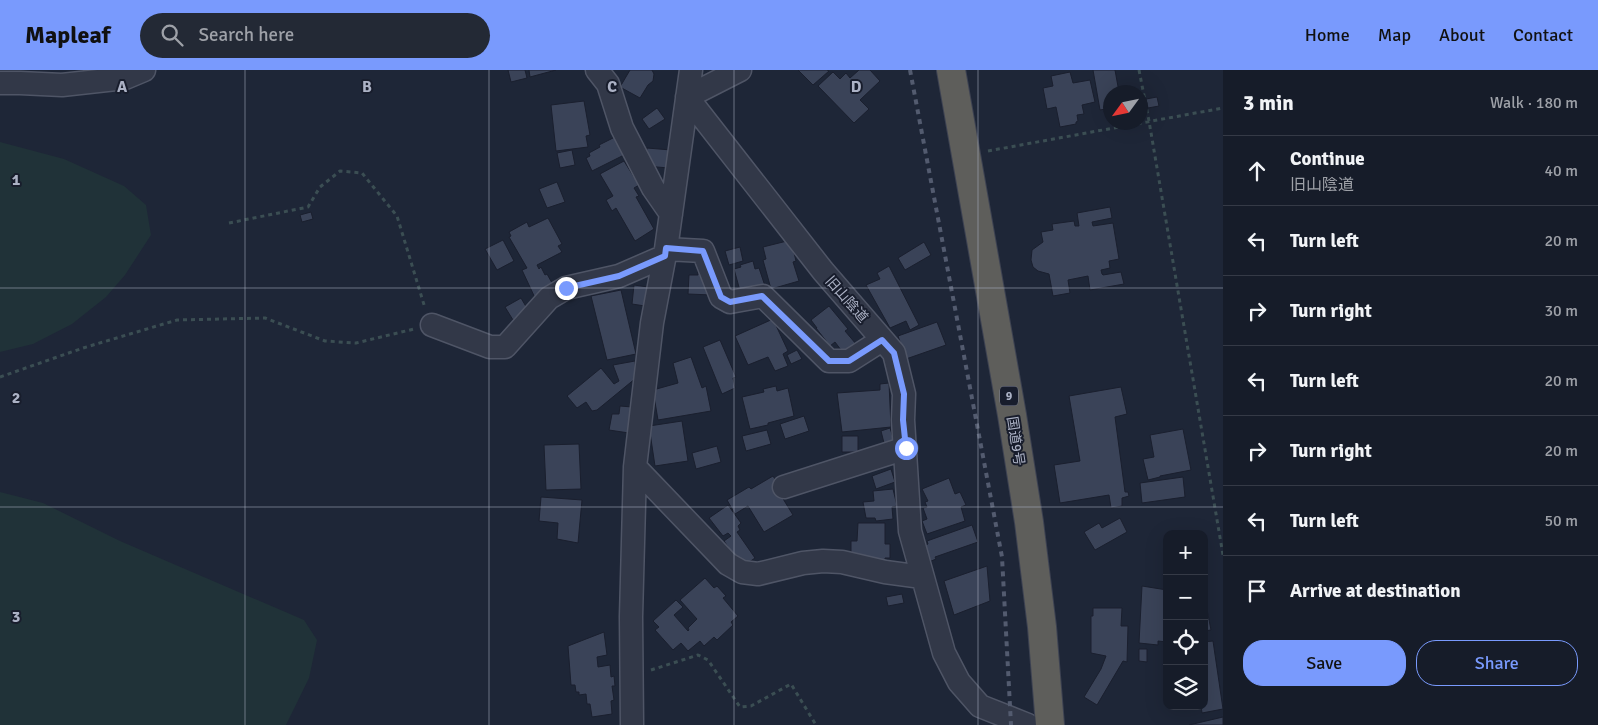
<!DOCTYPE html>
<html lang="en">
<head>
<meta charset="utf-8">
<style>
  :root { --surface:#161c29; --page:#232935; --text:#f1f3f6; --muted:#9ea1a8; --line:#353a46; --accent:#799afd }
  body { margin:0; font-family:Signika,"Noto Sans JP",sans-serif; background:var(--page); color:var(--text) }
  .controls { position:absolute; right:15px; bottom:15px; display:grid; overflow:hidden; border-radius:10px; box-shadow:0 5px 20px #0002 }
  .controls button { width:45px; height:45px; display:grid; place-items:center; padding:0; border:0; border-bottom:1px solid var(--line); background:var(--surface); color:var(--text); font:25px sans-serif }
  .compass { position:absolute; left:1103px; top:15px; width:45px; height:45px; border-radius:50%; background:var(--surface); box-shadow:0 5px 20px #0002; rotate:237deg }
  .stop { position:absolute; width:15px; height:15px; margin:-11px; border:4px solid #799afd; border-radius:50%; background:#fff }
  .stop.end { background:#799afd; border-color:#fff; box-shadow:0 1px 5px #0008 }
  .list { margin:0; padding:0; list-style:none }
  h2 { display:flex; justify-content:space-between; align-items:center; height:65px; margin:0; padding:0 20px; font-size:21px }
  h2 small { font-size:16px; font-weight:400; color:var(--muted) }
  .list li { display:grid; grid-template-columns:32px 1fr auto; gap:15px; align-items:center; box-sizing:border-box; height:70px; padding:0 20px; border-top:1px solid var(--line) }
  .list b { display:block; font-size:19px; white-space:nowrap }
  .list p { margin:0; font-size:16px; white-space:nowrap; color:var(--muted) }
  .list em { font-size:16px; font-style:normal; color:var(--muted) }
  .actions { display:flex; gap:10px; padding:15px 20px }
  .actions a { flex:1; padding:11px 0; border:1px solid var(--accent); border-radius:20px; text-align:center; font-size:18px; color:var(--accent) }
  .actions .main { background:var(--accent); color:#111 }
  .icon { flex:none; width:28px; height:28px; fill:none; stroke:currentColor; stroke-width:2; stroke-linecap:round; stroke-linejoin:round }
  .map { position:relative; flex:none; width:1223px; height:655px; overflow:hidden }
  header { display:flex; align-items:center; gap:30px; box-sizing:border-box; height:70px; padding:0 25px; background:var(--accent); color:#111 }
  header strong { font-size:24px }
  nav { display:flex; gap:28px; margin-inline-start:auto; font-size:18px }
  .search { width:350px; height:45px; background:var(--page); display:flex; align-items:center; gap:12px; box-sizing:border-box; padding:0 18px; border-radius:28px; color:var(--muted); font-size:19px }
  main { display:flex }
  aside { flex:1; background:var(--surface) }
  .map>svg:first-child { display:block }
</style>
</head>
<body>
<header>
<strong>Mapleaf</strong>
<div class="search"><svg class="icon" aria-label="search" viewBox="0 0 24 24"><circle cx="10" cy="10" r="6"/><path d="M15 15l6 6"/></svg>Search here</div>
<nav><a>Home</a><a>Map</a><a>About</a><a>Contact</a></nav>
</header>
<main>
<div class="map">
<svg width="1223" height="655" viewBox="0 0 1223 655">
  <rect width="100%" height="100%" fill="#1e2637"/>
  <path fill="#203238" d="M0,72L64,89L124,116L146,135L151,165L125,205L106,227L72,254L33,274L0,282Z
    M0,422L43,433L120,471L304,550L317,570L309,608L286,655H0Z"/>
  <path fill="#3a4358" stroke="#1a1f2e" d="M508,0H525L527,8L511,12Z
    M529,0H556L530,7Z
    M630,0H652L654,4L653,11L648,15L640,28L620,17Z
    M798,0H827L829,1L813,15Z
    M859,0H870L880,11L860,30L869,39L854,53L818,16L833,2L840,9L846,3L850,8Z
    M1093,0H1115L1119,22H1110V38L1100,40Z
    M1070,2L1073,13L1090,10L1095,32L1082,35L1084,44L1077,45L1078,51L1076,52V54L1060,57L1056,37L1047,39L1043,18L1053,16L1051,6Z
    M1157,27L1159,36L1148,38L1146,29Z
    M584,31L590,65L586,66L588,77L556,81L551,35Z
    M657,38L665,49L649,59L642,49Z
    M615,67L624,85L592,101L586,88L590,86L589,83L600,77L599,75Z
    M647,78L671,80L669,98L645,96Z
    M572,80L575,95L560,98L557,83Z
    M624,91L639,115L634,118L639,126L636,127L654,159L635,171L616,138L612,141L606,130L613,126L600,104Z
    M557,112L565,132L547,138L539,119Z
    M1110,137L1112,148L1092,152L1093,156L1113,153L1119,189L1109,191L1110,198L1101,200L1102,204L1103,205L1121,202L1124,214L1090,220L1088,206L1068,210L1070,223L1053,226L1049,204L1038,201L1033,197L1031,190L1032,180L1043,172L1041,162L1053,160L1052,154L1074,151L1075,156H1079L1077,143Z
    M311,142L313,149L302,152L300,145Z
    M548,148L562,174L558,176L562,182L537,195L539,199L541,197L545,205L547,204L556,220L536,230L522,200L527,198L509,167L511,166L509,162L527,152L529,157Z
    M503,170L514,191L497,200L485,179Z
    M791,170L796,191L793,192L799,211L771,219L763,190L766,189L763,177Z
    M924,172L931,185L905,200L898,188Z
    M740,177L743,191L729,195L725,181Z
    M753,191L755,199L759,198L765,216L742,228L734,199L741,197L740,195Z
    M889,196L919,255L910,260L906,251L890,258L866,215L880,209L877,203Z
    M698,200L710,201L712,225L688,224L689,205H698Z
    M634,215L648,217L645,236L632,234Z
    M621,220L636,284L607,290L591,226Z
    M521,228L528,240L513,250L505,237Z
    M829,236L848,259L845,261L856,274L844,284L835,272L830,276L816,258H817L811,250Z
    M773,249L788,281L783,284L788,296L775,301L768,287L748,295L735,266Z
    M937,252L946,275L906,289L898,266Z
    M720,270L736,307L733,308L735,318L722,324L703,277Z
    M797,280L802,289L791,294L787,285Z
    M691,287L702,318L706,316L711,341L658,350L653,320L678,313L673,293Z
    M635,291L636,308L597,340L592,341L586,332L577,338L567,326L601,298L614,314L619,311L613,295Z
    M889,313L891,357L842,362L837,323L880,320V314Z
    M776,316L777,321L788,318L794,346L768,353V355L750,359L742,327L764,322L763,319Z
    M1121,317L1127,344L1115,347L1125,422H1128L1129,426L1122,428V436L1111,438L1109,425L1060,433L1054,395L1080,391L1069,326Z
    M620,336L632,337L629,363L609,360L612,344H619Z
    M804,346L809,361L785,369L780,354Z
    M682,351L688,391L655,396L649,356Z
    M890,358L896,377L868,385L866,379L884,373L881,361Z
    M1183,359L1191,400L1160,406V407L1148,410L1143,389L1154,387L1150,365Z
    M767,360L771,374L746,381L742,366Z
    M842,366H858V382H842Z
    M579,374L581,419L546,420L544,375Z
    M717,376L721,392L696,399L692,383Z
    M891,399L895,412L876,419L872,406Z
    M773,406L780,417L777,419L793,445L764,462L748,436L735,444L727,430L749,417L751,419Z
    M1183,407L1185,427L1142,433L1140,413Z
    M949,408L955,424L960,422L966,435L961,437L965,451L927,464L922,451L927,449L923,438L927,437L925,432L928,431L922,419Z
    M893,419L897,436L892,437L893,449L876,451L875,448H866L863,432L874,431L873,421Z
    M541,427L582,430L578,473L557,469L558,453L539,451Z
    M728,435L741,453L738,456L740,460L737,462L755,488L742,497L724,471L731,466L728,463L723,466L709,448Z
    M1120,448L1127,462L1095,480L1084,462L1099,453L1102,458Z
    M858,453H885V474H890V488H885V490H880L851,485V471H857Z
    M972,455L978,472L935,487L936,489L929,492L923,476L928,474L927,471Z
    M987,496L990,531L954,545L944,511Z
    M705,508L714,518L717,516L726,526L723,528L738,546L731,552L733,555L717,570L714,567L704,576L700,571L688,581L681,573L673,580L655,560L659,557L653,551L676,530L683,537L674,545L688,561L689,560L688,558L697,549L680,530Z
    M1142,516L1167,520V572L1158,571V575L1139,573Z
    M902,524L904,533L888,536L886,527Z
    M1204,524L1211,560L1204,561Z
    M1093,538H1122L1121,556H1128L1127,592L1123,591L1097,635L1084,627L1101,599L1106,586L1091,583V546H1093Z
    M604,562L607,585L597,587L598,597L610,595L611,607L614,606L615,616H612L614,630L611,631L612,644L592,647L590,634H587L586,624L579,625V622H576L575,615H571L568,576Z
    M1213,571L1223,639L1202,643L1201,636H1204V572Z
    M1139,579H1147V592L1139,591Z
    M1223,647V655H1189Z"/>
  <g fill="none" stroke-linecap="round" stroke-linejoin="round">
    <defs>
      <path id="minor" d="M597,0L608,14L622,58L653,118L671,144
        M0,13H20L62,15L125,8L144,0
        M687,27L823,201L894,283L904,324L903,350L910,461L944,583L959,612L980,636L1028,655
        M687,27L740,0
        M666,179L703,181L721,227L730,232L763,226L829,291H849L882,270
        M432,255L490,277H505L549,228L566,218L619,206L665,186
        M635,397L728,494L742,502L758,504L803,493L823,491L842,492L885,502L922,507
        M784,417L906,378
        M632,655L631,547L635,397L652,253L666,179L691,0"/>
      <path id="trunk" d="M951,0L1012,345L1029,452L1042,557L1050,655"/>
    </defs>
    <use href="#minor" stroke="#4f5566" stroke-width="25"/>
    <use href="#trunk" stroke="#3d4252" stroke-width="30"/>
    <path stroke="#3b4e53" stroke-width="3" stroke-dasharray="4 4" stroke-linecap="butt" d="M1139,0L1149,51L1223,485
      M988,81L1223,38
      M229,153L308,137L320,117L340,101L362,103L397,146L425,238
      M0,307L83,278L177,250L265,248L325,271L356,273L414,259
      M651,600L698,585L708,590L740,637L751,636L791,614L816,655"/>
    <use href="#minor" stroke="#323848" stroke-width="22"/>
    <use href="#trunk" stroke="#5e5e5b" stroke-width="28"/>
    <path stroke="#535b6f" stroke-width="4" stroke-dasharray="5 5" stroke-linecap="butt" d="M910,0L1002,487L1011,655"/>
  </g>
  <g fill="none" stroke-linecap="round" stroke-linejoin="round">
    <path stroke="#799afd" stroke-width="6" d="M566,218L619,206L665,186L666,178L703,181L721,227L730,232L762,226L829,291H849L882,270L894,283L904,324L903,350L906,378"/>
  </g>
  <path fill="none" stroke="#acb2c5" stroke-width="1" stroke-opacity="0.55" d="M245,0V655M489,0V655M734,0V655M978,0V655M0,218H1223M0,437H1223"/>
  <g text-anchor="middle" stroke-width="4" stroke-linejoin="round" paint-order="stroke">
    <rect fill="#181d2c" stroke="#808597" stroke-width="1" x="1000" y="316.5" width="18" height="19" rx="4"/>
    <g font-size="12" font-weight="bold" fill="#acb2c5">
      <text x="1009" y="330">9</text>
    </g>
    <g font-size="14" fill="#acb2c5" stroke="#181d2c">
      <text transform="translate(847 229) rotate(49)" y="5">旧山陰道</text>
      <text transform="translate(1016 371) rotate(81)" y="5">国道9号</text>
    </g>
  </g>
  <g font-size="16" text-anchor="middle" font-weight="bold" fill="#acb2c5" stroke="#181d2c" stroke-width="4" stroke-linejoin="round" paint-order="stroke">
    <text x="122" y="22">A</text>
    <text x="367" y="22">B</text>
    <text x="612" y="22">C</text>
    <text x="856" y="22">D</text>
    <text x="16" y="115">1</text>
    <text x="16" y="333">2</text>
    <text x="16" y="552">3</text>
  </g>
</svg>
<div class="controls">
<button>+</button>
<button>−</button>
<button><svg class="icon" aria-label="locate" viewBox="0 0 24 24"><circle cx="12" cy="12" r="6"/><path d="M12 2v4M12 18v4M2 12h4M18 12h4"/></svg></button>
<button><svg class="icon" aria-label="layers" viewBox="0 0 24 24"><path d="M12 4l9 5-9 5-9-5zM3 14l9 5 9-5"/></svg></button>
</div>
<svg class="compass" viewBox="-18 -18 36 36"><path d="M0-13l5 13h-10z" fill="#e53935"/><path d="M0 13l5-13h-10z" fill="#9ea1a8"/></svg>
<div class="stop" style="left:906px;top:378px"></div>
<div class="stop end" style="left:566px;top:218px"></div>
</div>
<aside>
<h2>3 min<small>Walk · 180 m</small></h2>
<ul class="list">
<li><svg class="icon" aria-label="ahead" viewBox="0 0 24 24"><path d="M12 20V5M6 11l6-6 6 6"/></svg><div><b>Continue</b><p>旧山陰道</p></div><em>40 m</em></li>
<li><svg class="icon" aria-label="left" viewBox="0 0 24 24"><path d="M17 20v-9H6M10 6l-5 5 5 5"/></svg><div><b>Turn left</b></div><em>20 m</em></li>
<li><svg class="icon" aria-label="right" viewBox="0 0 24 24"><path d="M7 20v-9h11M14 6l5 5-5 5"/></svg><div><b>Turn right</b></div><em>30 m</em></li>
<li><svg class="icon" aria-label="left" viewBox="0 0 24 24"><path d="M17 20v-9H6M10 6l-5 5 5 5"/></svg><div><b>Turn left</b></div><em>20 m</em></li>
<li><svg class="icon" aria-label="right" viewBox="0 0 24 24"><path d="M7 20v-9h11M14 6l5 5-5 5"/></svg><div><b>Turn right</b></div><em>20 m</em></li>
<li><svg class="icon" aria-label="left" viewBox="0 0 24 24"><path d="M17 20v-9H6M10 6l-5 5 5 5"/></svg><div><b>Turn left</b></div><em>50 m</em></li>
<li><svg class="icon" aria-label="arrive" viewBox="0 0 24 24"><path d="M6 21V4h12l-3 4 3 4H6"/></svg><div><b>Arrive at destination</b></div></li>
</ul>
<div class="actions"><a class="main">Save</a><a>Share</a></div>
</aside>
</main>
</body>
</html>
